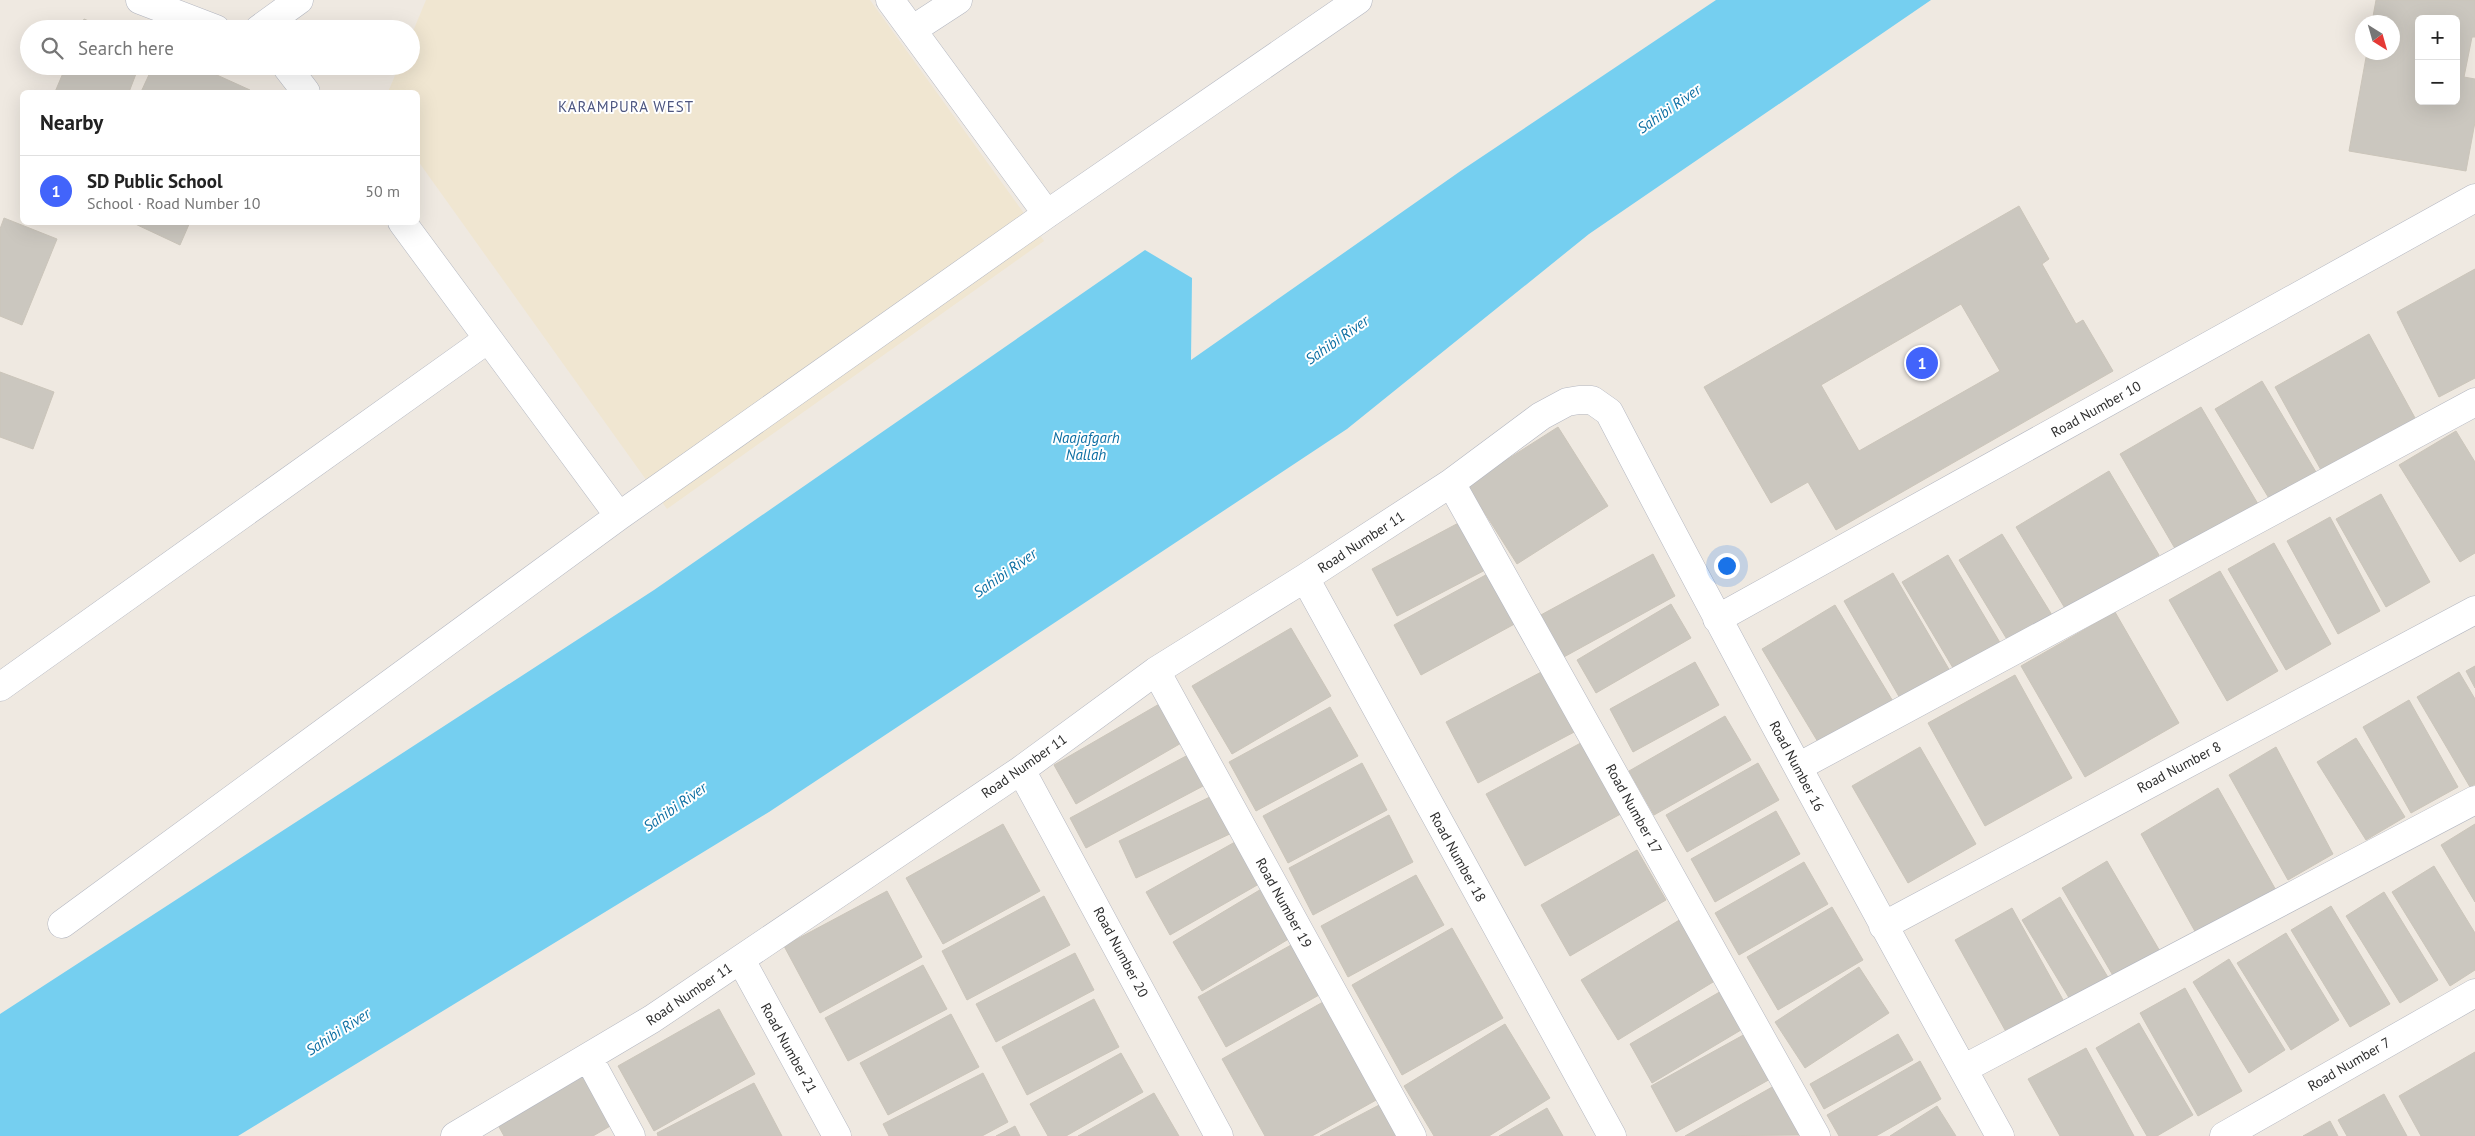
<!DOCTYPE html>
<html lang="en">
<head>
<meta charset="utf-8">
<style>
  :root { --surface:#fff; --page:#f2f2f2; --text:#222; --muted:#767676; --line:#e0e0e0; --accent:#4264fb }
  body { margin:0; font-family:"PT Sans",sans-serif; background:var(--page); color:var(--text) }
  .controls { position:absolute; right:15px; top:15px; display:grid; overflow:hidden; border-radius:8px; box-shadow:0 5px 20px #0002 }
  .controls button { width:45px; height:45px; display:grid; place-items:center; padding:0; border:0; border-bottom:1px solid var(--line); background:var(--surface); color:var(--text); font:25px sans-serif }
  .compass { position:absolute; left:2355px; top:15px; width:45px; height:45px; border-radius:50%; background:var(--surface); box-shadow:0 5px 20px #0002; rotate:143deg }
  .you { position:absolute; left:1726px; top:565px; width:18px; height:18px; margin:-12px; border:4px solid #fff; border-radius:50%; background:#1a73e8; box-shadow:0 0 0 8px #1a73e833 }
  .badge { display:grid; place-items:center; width:32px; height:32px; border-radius:50%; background:var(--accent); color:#fff; font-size:16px; font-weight:700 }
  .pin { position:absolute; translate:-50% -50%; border:2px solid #fff; box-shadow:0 1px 5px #0006 }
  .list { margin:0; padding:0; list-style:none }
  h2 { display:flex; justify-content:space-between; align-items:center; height:65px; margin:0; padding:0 20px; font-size:21px }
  h2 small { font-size:16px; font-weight:400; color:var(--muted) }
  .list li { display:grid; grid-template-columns:32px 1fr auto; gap:15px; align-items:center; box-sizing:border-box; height:70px; padding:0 20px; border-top:1px solid var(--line) }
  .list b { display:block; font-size:19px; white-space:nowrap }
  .list p { margin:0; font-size:16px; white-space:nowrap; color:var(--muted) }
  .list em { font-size:16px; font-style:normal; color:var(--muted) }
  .icon { flex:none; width:28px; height:28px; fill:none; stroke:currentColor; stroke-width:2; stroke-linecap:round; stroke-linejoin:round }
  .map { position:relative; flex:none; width:2475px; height:1136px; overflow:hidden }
  .search { position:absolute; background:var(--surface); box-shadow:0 5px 20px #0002; left:20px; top:20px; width:400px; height:55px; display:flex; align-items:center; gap:12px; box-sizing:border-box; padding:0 18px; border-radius:28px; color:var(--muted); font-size:19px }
  .panel { position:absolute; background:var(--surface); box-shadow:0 5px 20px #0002; left:20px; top:90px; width:400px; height:135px; border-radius:8px }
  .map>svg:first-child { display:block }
</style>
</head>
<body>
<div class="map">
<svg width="2475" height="1136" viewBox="0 0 2475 1136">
  <rect width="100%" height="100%" fill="#efe9e1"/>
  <path fill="#f0e6d1" d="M426,0H870L1044,241L667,509L418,161V92H388L399,66H411V36Z"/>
  <path fill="#75cff0" d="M1716,0H1931L1589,234L1347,429L769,812L238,1136H0V1014L654,590L1145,250L1192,278L1191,360L1462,170Z"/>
  <path fill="#cbc7bf" stroke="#cbc5ba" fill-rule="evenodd" d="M2376,0H2475V37H2472L2464,77L2475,79V122L2466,171L2349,151L2367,52H2392V22H2372ZM2419,19H2456V101H2419Z
    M84,19L108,29H80Z
    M66,66H139L129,92H55Z
    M153,66H197L250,90L249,92H141Z
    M2019,206L2049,259L2042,264L2076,324L2083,320L2113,371L1836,530L1808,482L1771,503L1704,387ZM1961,304L2000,371L1859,451L1821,385Z
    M4,218L57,239L22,325L0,316V229Z
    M131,222H190L180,245Z
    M2475,269V378L2439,397L2397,312Z
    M2369,334L2420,427L2326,479L2275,387Z
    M0,372L54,392L33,449L0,437Z
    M2262,381L2316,472L2270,500L2215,409Z
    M2201,407L2258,504L2177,552L2120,454Z
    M1558,427L1608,506L1517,564L1467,485Z
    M2456,431L2475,462V553L2460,562L2399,465Z
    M2109,471L2159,555L2066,610L2016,527Z
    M2381,494L2430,582L2386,607L2336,519Z
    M2330,517L2380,611L2338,634L2287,541Z
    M1466,519L1491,567L1397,616L1372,569Z
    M2002,534L2052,615L2008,641L1959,560Z
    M2274,543L2331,644L2286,670L2228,569Z
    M1653,554L1675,596L1562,658L1539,616Z
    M1948,555L2002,646L1956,673L1902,582Z
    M1493,571L1520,621L1421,675L1394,625Z
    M2220,571L2278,671L2227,701L2169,600Z
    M1893,573L1950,671L1901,700L1844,601Z
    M1671,604L1691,638L1596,693L1577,660Z
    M1835,605L1894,703L1821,747L1762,649Z
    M2115,612L2179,723L2085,777L2021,666Z
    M1291,628L1331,696L1232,754L1192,686Z
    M1695,662L1719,705L1633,752L1610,709Z
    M2475,666V688L2466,671Z
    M1547,669L1578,730L1478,783L1446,722Z
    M2459,672L2475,699V784L2470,787L2417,697Z
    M2015,675L2072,778L1985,826L1928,723Z
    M2409,700L2458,787L2411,813L2363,727Z
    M1161,703L1183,742L1076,804L1054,765Z
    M1330,707L1358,756L1256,811L1229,762Z
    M1725,716L1751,760L1654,815L1629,771Z
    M1590,738L1628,810L1525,866L1486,794Z
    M2356,738L2405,817L2366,840L2317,762Z
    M1920,747L1976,844L1908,883L1852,786Z
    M2276,747L2333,854L2288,880L2229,775Z
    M1188,755L1205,785L1086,848L1070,818Z
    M1362,763L1387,810L1288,863L1263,816Z
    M1758,763L1779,800L1687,852L1666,815Z
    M2218,788L2277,892L2197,935L2141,834Z
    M1216,794L1234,832L1136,878L1119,841Z
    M1776,811L1800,854L1715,902L1691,859Z
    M1389,815L1413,862L1313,915L1289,868Z
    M1003,824L1040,891L943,944L906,878Z
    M2475,824V902L2441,845Z
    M1235,842L1259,884L1170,935L1146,892Z
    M1637,850L1666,900L1570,956L1541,905Z
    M2107,861L2161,953L2115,979L2062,888Z
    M1804,862L1828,904L1739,955L1715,913Z
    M2434,866L2475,933V970L2450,986L2392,892Z
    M1416,875L1444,925L1348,977L1321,926Z
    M1268,885L1297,934L1202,991L1173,942Z
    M887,891L922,957L820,1013L784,946Z
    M2384,892L2438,980L2400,1003L2346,916Z
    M1044,896L1070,945L967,1000L942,951Z
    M2060,897L2112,984L2074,1006L2022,920Z
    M2331,906L2390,1004L2350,1027L2291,930Z
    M1832,907L1863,960L1778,1010L1747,957Z
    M2012,908L2067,1007L2010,1039L1955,940Z
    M1681,919L1718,979L1618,1040L1581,980Z
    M1452,928L1503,1018L1402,1075L1352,985Z
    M2286,933L2339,1020L2291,1050L2237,963Z
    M1300,940L1328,990L1226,1047L1198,997Z
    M1075,953L1094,990L996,1042L976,1004Z
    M2229,959L2285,1050L2249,1073L2193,982Z
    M923,965L947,1009L848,1061L825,1018Z
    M1859,967L1889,1013L1805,1068L1775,1022Z
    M2185,988L2242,1091L2198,1116L2140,1013Z
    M1723,990L1746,1027L1652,1083L1630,1044Z
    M1094,999L1119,1047L1027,1095L1002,1047Z
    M1323,1002L1378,1099L1312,1136H1265L1222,1059Z
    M719,1009L755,1074L654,1131L618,1066Z
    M951,1014L979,1067L888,1115L860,1063Z
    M2139,1023L2193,1115L2157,1136H2147L2096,1048Z
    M1505,1024L1550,1098L1489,1136H1434L1404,1086Z
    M1747,1033L1772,1078L1676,1132L1651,1086Z
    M1898,1034L1913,1060L1824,1109L1810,1084Z
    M2086,1048L2134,1136H2060L2028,1079Z
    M2475,1052V1136H2421L2399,1096Z
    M1121,1053L1143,1092L1066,1136H1048L1030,1104Z
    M1920,1061L1941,1099L1876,1136H1839L1827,1115Z
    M587,1065L619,1121L593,1136H504L494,1118Z
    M983,1073L1008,1122L982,1136H889L883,1124Z
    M754,1083L782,1136H658L657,1133Z
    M1774,1086L1801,1135L1685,1136Z
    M1154,1093L1179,1136H1078Z
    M2384,1094L2407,1136H2347L2338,1120Z
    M1383,1103L1400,1136H1320Z
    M1937,1106L1956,1136H1890Z
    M1547,1108L1563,1136H1499Z
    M2330,1121L2338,1136H2303Z
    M1015,1126L1020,1136H996Z"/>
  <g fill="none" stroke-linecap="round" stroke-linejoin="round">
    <defs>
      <path id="minor" d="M140,0L216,29
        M890,0L1047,214
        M259,29L299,0
        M912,30L958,0
        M286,66L306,92
        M402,222L619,516
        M1451,483L1816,1136
        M1305,578L1612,1136
        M1717,619L2475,198
        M1156,671L1412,1136
        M0,687L488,339
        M1798,767L2475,402
        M1021,770L1219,1136
        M62,924L619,516L1047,214L1358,0
        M1883,926L2475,610
        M741,960L837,1136
        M588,1057L631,1136
        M1963,1069L2475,800
        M455,1136L652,1019L1021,770L1156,671L1305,578L1451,483L1541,416L1567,402L1579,400H1592L1609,412C1736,656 1867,896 2000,1136
        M2224,1136L2475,993"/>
    </defs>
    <use href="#minor" stroke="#b4b7c1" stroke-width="29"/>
    <use href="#minor" stroke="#fff" stroke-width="28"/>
  </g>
  <g text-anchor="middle" stroke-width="4" stroke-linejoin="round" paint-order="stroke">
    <g font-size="14" fill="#2e2e2e" stroke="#fff">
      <text transform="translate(2096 409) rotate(-29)" y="5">Road Number 10</text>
      <text transform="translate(1361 542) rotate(-33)" y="5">Road Number 11</text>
      <text transform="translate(1024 766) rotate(-35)" y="5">Road Number 11</text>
      <text transform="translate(1797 766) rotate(62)" y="5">Road Number 16</text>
      <text transform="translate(2179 767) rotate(-28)" y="5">Road Number 8</text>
      <text transform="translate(1634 809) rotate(61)" y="5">Road Number 17</text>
      <text transform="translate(1458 857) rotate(61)" y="5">Road Number 18</text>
      <text transform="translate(1284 903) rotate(61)" y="5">Road Number 19</text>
      <text transform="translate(1121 952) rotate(62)" y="5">Road Number 20</text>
      <text transform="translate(689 994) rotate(-34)" y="5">Road Number 11</text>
      <text transform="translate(789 1048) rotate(61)" y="5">Road Number 21</text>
      <text transform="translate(2349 1064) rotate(-30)" y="5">Road Number 7</text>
    </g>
    <g font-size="15" letter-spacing="1" fill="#4d5680" stroke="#fff">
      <text x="626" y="112">KARAMPURA WEST</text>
    </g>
    <g font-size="15" font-style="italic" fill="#0d6fa3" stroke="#fff">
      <text transform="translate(1669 109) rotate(-35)" y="5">Sahibi River</text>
      <text transform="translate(1337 340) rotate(-35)" y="5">Sahibi River</text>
      <text x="1086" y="443">Naajafgarh<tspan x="1086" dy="17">Nallah</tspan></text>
      <text transform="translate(1005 573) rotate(-35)" y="5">Sahibi River</text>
      <text transform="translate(675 807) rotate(-35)" y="5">Sahibi River</text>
      <text transform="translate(338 1032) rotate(-33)" y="5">Sahibi River</text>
    </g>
  </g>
</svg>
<div class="controls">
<button>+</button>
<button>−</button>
</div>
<svg class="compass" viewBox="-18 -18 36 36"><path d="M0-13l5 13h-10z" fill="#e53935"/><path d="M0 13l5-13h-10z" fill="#767676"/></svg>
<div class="you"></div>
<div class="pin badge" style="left:1922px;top:363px">1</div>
<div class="search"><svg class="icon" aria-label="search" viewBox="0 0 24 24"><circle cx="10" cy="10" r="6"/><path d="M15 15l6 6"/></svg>Search here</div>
<section class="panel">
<h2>Nearby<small></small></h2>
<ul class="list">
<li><span class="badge">1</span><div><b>SD Public School</b><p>School · Road Number 10</p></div><em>50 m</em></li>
</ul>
</section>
</div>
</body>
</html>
